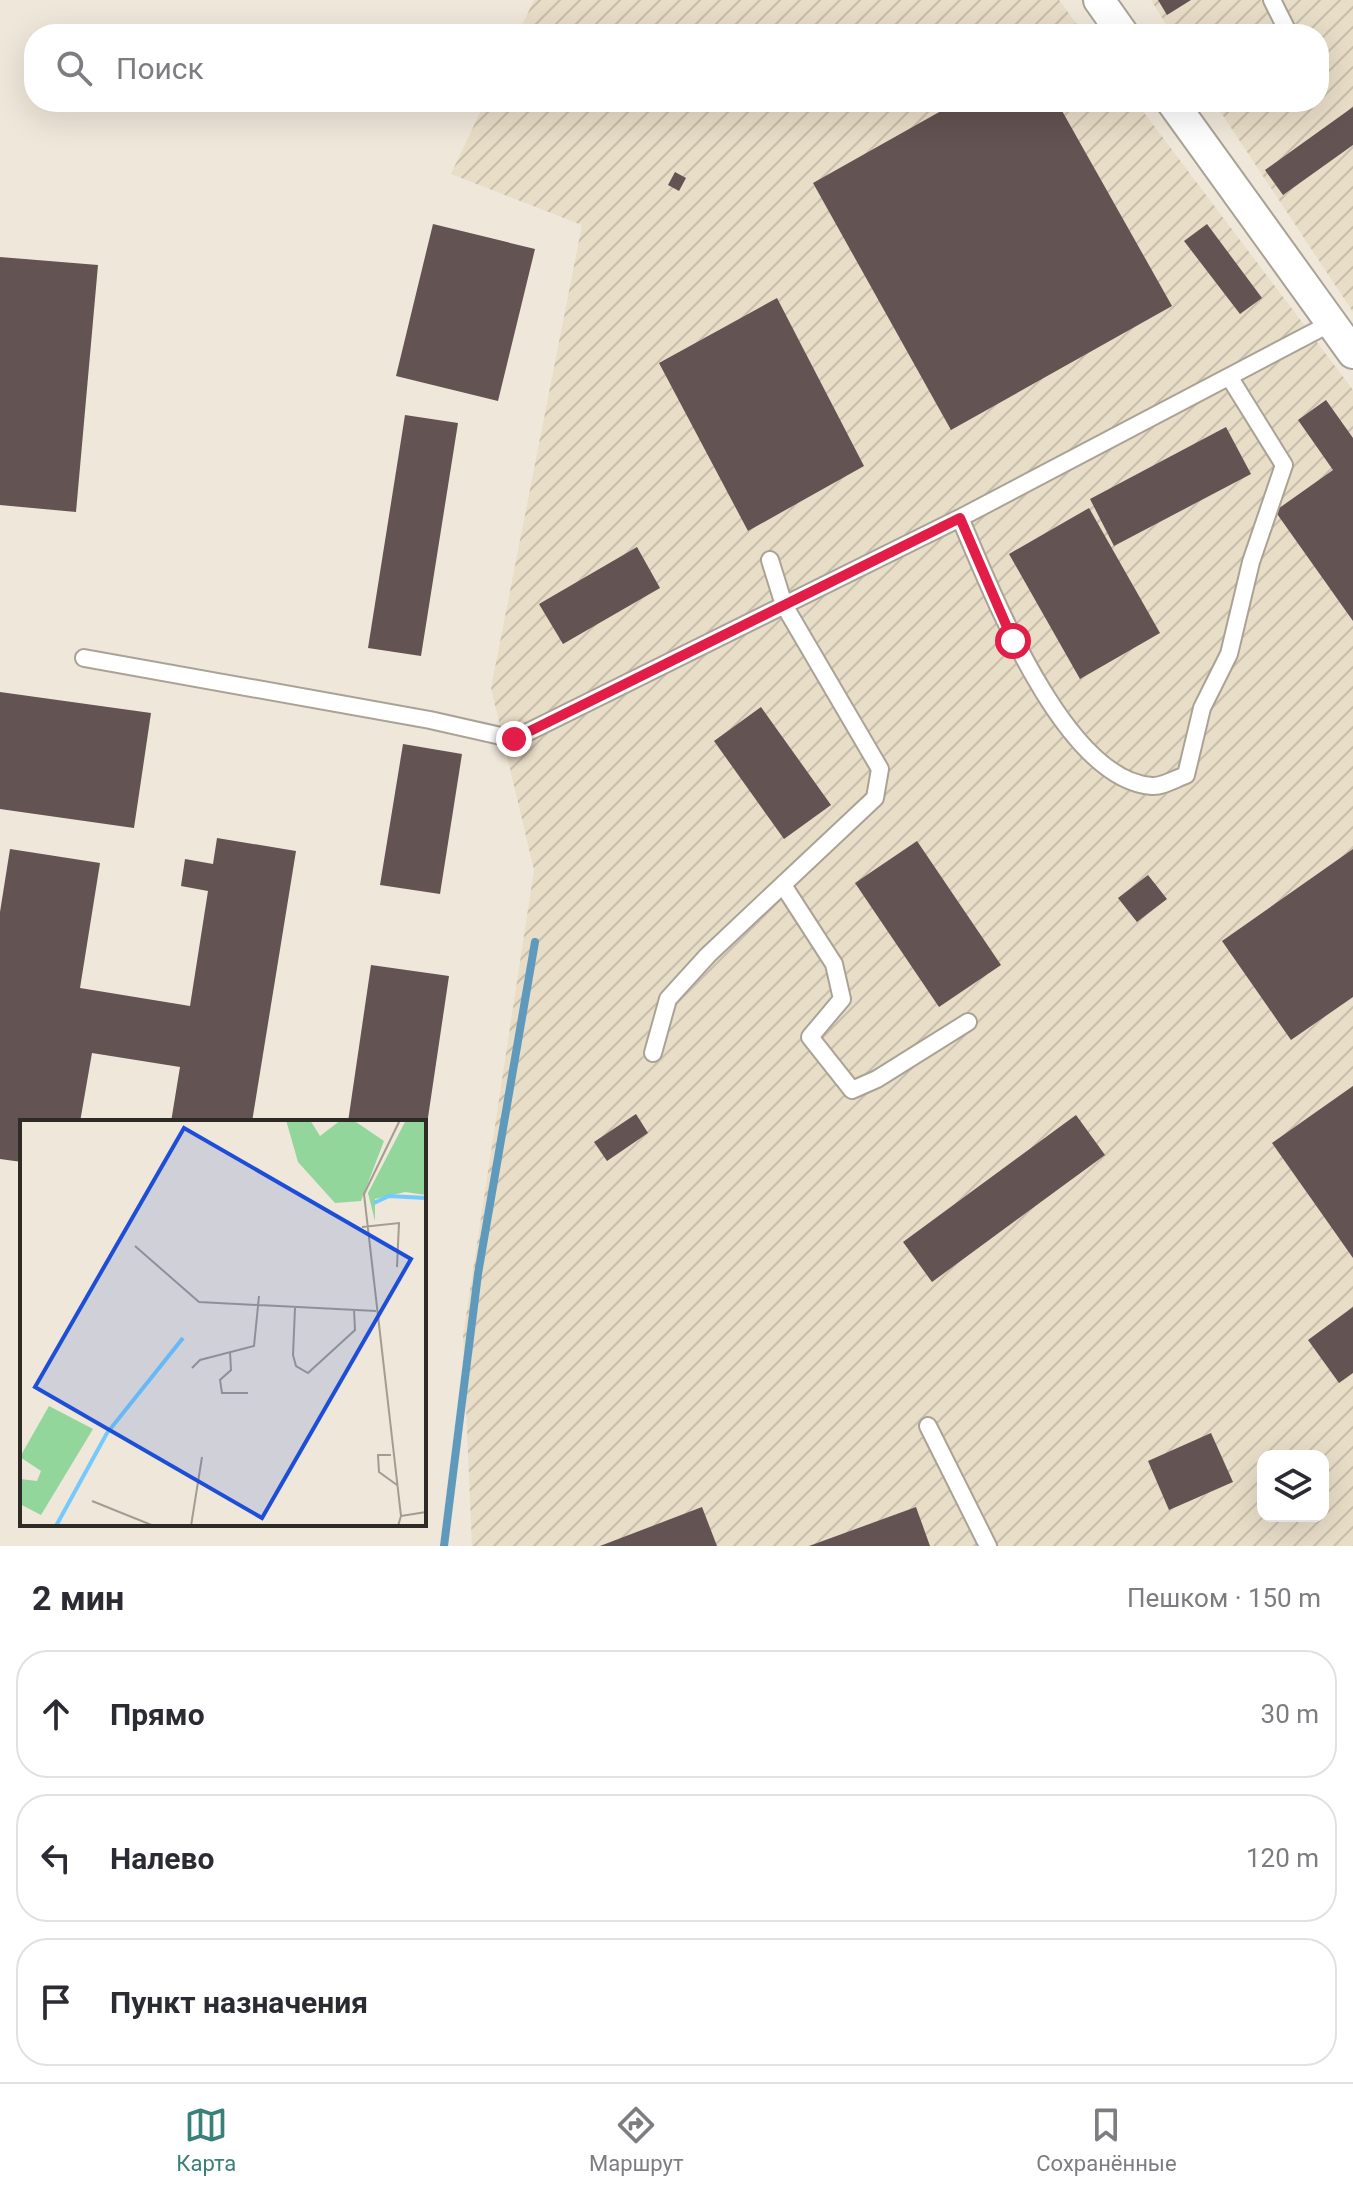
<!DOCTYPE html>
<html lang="ru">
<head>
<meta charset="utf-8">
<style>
  :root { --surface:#fff; --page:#f7f7f7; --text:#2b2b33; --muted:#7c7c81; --line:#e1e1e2; --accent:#3a8079 }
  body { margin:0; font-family:Roboto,sans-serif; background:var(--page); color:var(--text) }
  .controls { position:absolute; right:24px; bottom:24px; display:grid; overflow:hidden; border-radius:16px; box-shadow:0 8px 32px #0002 }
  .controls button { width:72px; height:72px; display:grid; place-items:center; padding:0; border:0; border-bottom:2px solid var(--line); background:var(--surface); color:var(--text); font:40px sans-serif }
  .stop { position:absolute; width:24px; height:24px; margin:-18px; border:6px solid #e11d48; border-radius:50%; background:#fff }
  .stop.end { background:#e11d48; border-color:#fff; box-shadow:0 2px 8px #0008 }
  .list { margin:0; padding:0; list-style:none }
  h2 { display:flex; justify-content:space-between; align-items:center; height:104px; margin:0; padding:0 32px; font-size:34px }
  h2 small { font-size:26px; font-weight:400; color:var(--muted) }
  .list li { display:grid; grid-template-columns:52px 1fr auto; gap:24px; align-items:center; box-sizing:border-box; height:128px; margin:0 16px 16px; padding:0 16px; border:2px solid var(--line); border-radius:32px }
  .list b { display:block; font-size:30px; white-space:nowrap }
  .list em { font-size:26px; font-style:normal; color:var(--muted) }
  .icon { flex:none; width:44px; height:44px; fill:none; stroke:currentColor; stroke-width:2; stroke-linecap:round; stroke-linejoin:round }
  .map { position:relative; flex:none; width:1353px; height:1546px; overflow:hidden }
  .search { position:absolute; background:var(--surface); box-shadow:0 8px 32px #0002; left:24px; right:24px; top:24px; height:88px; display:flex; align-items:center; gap:20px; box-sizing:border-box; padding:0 28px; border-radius:32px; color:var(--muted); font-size:30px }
  .sheet { height:536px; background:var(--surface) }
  nav { display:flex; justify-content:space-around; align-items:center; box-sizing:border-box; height:112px; border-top:2px solid var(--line); background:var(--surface); font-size:22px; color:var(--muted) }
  nav a { display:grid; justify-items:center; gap:4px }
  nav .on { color:var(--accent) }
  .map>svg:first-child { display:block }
</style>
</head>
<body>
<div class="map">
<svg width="1353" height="1546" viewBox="0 0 1353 1546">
  <defs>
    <pattern id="industrial-furrows" width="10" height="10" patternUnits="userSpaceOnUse" patternTransform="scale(2)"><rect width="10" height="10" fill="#e8ddc7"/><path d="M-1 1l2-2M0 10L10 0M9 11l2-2" fill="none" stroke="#c7beab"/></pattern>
  </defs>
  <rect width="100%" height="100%" fill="#efe7d9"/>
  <path fill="url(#industrial-furrows)" fill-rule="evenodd" d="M534,0H1059L1084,34H518Z
    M1151,0H1353V312L1214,102H1319V34H1172Z
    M485,102H1136L1353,390V1546H472L463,1336L534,870L491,688L582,225L451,174ZM1263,1456H1323V1516H1263Z"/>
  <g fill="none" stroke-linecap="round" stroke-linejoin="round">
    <path stroke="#5f9abc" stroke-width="8" d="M444,1546L478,1274L535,942"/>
  </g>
  <path fill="#635352" d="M1158,0H1191L1167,15Z
    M957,102H1057L1172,306L951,430L813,183Z
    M1353,107V145L1283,195L1265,170Z
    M675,172L686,178L679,191L668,185Z
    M433,224L535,249L498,401L396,376Z
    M1207,224L1262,298L1240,314L1184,241Z
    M0,257L98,265L76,512L0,505Z
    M777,298L864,466L748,531L659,363Z
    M1326,400L1353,438V621L1275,511L1333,470L1298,420Z
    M405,415L458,423L421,656L368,648Z
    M1226,427L1251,474L1114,546L1090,499Z
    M1089,508L1160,633L1080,679L1009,554Z
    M637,547L660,588L563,644L539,604Z
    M0,692L151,713L134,828L0,809Z
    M761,707L831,805L784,839L714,741Z
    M403,744L462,754L440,894L380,885Z
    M217,838L296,851L252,1122H171L180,1067L92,1053L80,1122H22V1162L0,1159V912L10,849L100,863L80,988L190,1006L208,891L181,886L185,859L213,864Z
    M917,841L1001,965L939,1007L855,883Z
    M1353,849V997L1291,1040L1222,941Z
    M1148,875L1167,899L1137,922L1118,898Z
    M371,965L449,976L426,1131L424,1122H348Z
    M1353,1086V1258L1272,1143Z
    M636,1114L648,1133L607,1161L594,1142Z
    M1076,1115L1105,1155L932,1282L903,1242Z
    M1353,1307V1373L1339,1383L1308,1340Z
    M1211,1433L1233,1482L1169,1510L1148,1461Z
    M702,1507L717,1546H600Z
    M916,1507L930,1546H809Z"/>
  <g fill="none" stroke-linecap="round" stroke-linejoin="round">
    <defs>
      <path id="service" d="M1272,0L1289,34
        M960,518C991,589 1063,780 1152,786C1162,787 1177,778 1186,775L1202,708L1229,654L1251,562L1284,465L1230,378
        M84,658L430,720L514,739L960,518L1331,323
        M783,885L834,964L842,999L810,1037L852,1090L877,1079L968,1022
        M653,1053L668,999L708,955L875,798L880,769L784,605L770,560
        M928,1426L988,1546"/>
      <path id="minor" d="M1099,0L1123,34
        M1172,102L1353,353"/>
    </defs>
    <use href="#service" stroke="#aaa395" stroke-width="20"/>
    <use href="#minor" stroke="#aaa395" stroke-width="34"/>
    <use href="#service" stroke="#fff" stroke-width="16"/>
    <use href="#minor" stroke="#fff" stroke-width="30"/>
  </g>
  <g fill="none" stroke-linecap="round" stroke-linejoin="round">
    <path stroke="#e11d48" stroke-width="10" d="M514,739L960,518L1013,641"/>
  </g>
  <g transform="translate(20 1120)">
    <rect width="406" height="406" fill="#efe7d9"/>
    <path d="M266,0H290L300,16L321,0H333L364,21L341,81L315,83L278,42ZM386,0H406V75L385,72L355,79V101L348,73ZM29,286L73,309L21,395L0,384V359L17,361L21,351L0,337Z" fill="#92d69c"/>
    <path fill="none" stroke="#74cafc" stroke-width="4" d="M354,83L369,76L406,78M36,406L87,313L163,218"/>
    <path fill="none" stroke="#a29c91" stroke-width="2" d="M342,107L379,103L377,147M115,126L179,182L356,191M275,188L273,235L276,246L288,253L335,210L334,190M210,232L211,250L200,260L202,273H228M172,248L180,240L234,226L239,176M371,335H358L359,352L377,365M72,381L134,406M381,396L406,392M171,406L182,337M378,406L381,396L344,74L380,0"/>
    <path fill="#1d4ed8" fill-opacity="0.15" stroke="#1d4ed8" stroke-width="4" d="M164,8L391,139L242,398L15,267Z"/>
    <rect width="406" height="406" fill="none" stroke="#2e2b26" stroke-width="4"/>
  </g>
</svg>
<div class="controls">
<button><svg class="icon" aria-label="layers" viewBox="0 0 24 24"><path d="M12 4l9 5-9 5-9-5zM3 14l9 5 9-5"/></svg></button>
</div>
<div class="stop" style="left:1013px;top:641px"></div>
<div class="stop end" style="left:514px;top:739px"></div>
<div class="search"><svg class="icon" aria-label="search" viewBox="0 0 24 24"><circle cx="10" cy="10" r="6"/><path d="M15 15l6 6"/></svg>Поиск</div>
</div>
<section class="sheet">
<h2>2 мин<small>Пешком · 150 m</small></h2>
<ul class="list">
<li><svg class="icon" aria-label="ahead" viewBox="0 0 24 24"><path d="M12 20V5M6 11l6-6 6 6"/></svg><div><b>Прямо</b></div><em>30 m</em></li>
<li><svg class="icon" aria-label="left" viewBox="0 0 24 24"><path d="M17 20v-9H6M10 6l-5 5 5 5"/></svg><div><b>Налево</b></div><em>120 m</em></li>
<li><svg class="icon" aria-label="arrive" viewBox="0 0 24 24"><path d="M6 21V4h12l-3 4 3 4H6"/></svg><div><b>Пункт назначения</b></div></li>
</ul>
</section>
<nav>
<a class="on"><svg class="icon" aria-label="map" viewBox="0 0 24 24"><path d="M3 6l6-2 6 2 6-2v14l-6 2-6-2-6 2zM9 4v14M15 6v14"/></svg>Карта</a>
<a><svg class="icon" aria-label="directions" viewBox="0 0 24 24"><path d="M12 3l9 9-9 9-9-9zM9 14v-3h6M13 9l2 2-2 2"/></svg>Маршрут</a>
<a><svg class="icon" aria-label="saved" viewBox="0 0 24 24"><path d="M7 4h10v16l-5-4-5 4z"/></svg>Сохранённые</a>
</nav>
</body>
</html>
